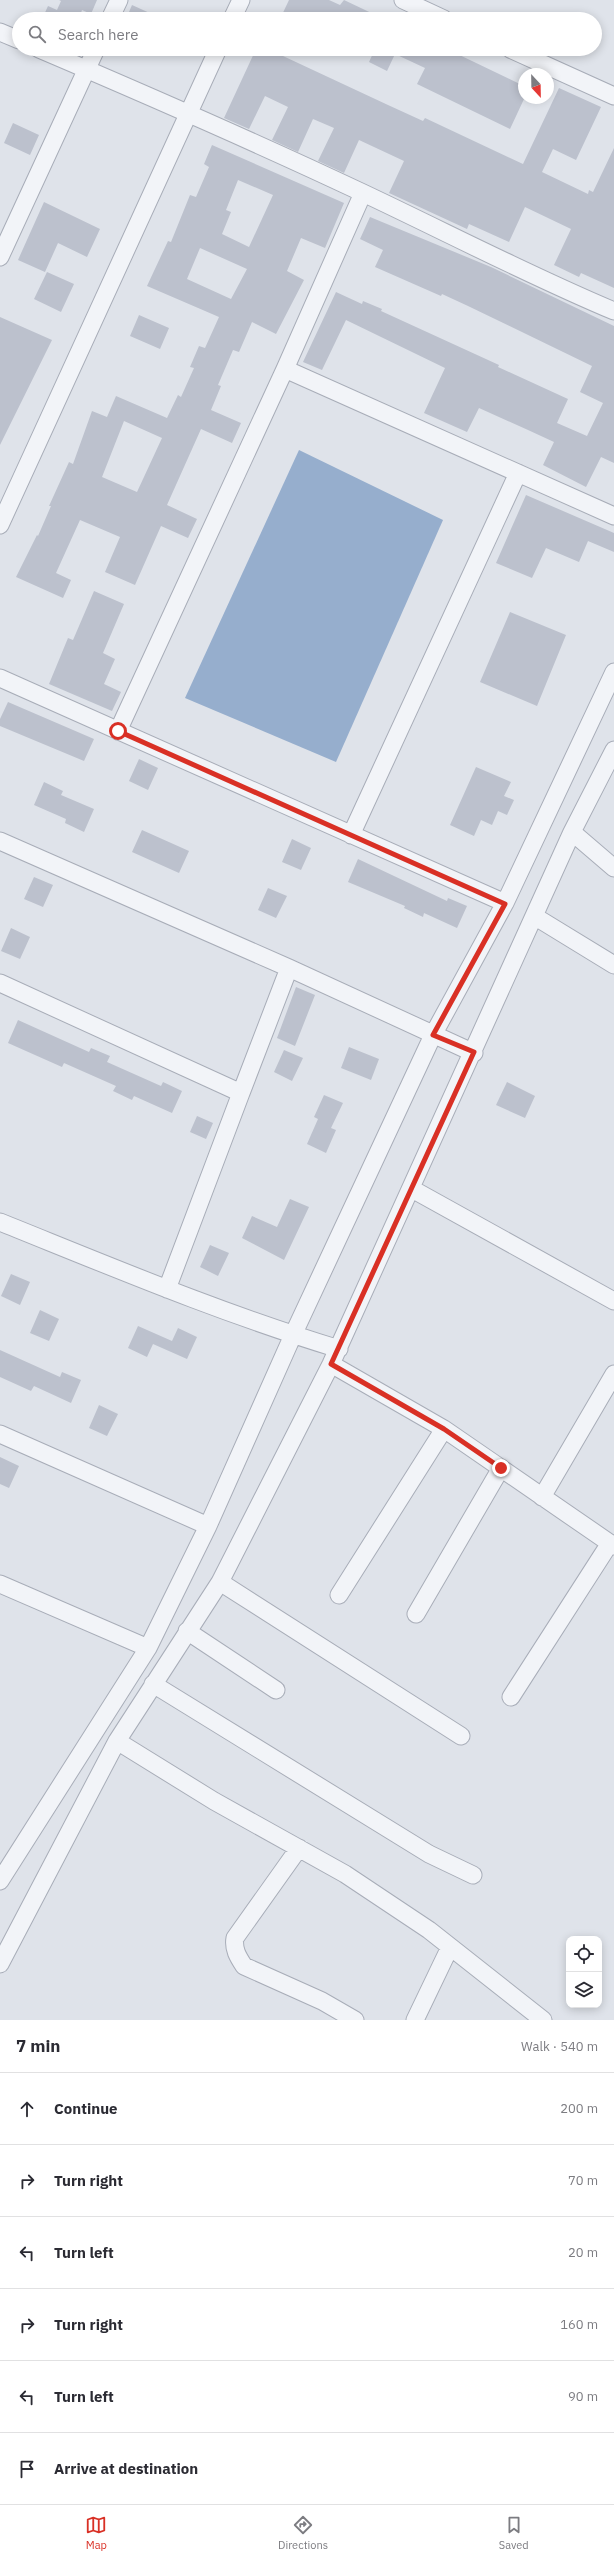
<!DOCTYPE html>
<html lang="en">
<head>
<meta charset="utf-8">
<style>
  :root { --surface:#fff; --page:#f2f2f3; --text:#2b2b33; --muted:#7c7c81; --line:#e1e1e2; --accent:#d93025 }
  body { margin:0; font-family:"IBM Plex Sans",sans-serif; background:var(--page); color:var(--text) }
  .controls { position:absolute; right:12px; bottom:12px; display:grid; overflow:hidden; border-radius:8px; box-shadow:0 2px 10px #0003 }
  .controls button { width:36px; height:36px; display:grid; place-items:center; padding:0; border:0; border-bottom:1px solid var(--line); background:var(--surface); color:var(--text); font:20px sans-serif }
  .compass { position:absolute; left:518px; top:68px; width:36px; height:36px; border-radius:50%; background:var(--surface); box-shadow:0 2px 10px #0003; rotate:158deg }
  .stop { position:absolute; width:12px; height:12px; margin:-9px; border:3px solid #d93025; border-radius:50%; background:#fff }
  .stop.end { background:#d93025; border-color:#fff; box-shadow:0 1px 4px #0008 }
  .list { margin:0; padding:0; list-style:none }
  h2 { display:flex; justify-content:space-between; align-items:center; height:52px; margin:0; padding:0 16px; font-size:17px }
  h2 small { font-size:13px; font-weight:400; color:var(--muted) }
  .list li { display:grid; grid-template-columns:26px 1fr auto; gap:12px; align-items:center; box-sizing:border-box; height:72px; padding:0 16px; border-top:1px solid var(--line) }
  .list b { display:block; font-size:15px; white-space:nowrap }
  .list em { font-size:13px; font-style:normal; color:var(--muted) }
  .icon { flex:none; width:22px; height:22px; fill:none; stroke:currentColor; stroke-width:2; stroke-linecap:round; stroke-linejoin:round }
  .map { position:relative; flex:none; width:614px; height:2020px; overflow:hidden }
  .search { position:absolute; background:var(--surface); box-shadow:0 2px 10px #0003; left:12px; right:12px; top:12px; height:44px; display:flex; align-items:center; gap:10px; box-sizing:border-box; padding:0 14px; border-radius:22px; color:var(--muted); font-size:15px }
  .sheet { height:484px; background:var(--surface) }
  nav { display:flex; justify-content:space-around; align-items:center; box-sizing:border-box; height:56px; border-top:1px solid var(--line); background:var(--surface); font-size:11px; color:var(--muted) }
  nav a { display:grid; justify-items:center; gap:2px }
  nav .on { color:var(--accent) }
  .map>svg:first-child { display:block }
</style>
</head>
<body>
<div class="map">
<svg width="614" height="2020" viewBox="0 0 614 2020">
  <rect width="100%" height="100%" fill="#dfe3ea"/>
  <path fill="#96aecd" d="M299,450L443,520L336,762L185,698Z"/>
  <path fill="#bcc1cd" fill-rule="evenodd" d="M59,0H97L91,14L82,10L79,19H42L48,6L57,10L61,1Z
    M289,0H329L340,5L344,0L384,19H280Z
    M132,5L163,19H126Z
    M256,49H273L284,54L283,56L388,105L423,121L425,118L523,164L559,88L601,107L576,160L553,149L542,172L588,194L589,190L593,192L614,148V288L581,273L579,277L554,265L571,229L525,207L509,242L469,224L467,229L389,193L404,161L359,140L344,173L318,161L334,128L313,119L298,152L272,140L288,107L265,96L249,129L224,118Z
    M375,49H447L524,86V99L510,129L417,84L425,68L395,54L387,71L369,62Z
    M13,123L39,135L30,155L4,143Z
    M212,145L344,203L325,248L301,238L287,271L304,280L276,334L252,322L239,352L233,350L218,385L221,386L211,410L241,423L232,443L201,429L167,505L197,519L188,538L161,526L135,585L105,572L120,537L80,520L56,573L71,580L63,598L16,577L37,535L38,536L51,506H49L69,462L73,464L92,411L107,417L116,396L167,418L178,395L181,397L194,368L190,367L199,346L205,348L219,317L147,286L168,241L171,242L190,195L196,197L209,167L204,164ZM238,180L273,195L249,247L222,234L231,212L226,210ZM200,248L247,269L231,299L187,279ZM124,421L162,438L137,492L102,477Z
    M44,202L100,229L87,257L58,243L45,272L18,260Z
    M370,217L491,267L614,326V463L601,457L586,487L543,465L554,442L528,430L479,408L467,432L424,413L445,368L346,320L322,370L303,362L336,292L362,304L363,301L382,309L381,311L499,365L498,367L568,399L557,423L587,436L603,403L580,392L592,366L468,306L442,294L441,296L375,267L383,250L360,239Z
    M47,272L74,284L61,312L34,299Z
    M139,315L169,328L160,349L130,336Z
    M0,317L52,340L0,445Z
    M526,495L614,533V552L588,541L579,562L546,548L532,578L496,563Z
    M94,591L124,604L103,653L115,659L104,684L121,692L112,711L49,684L68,638L73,640Z
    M510,612L566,635L537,706L480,682Z
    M8,702L94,739L84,761L0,726V719Z
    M139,759L158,768L148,790L129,781Z
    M476,767L511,782L504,796L514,800L507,815L498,811L492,825L481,820L474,836L450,825Z
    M44,782L63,791L61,795L94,809L84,832L65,823L66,819L34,805Z
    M142,830L189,851L179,873L132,852Z
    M292,839L311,848L301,870L282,862Z
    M358,859L447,901L448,898L467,906L457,928L424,913L423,917L404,908L405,906L348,882Z
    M34,877L53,885L43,907L24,899Z
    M268,888L287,896L276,918L258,910Z
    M11,928L30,937L20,959L1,951Z
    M296,987L315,995L295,1046L277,1038Z
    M18,1020L89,1052L91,1048L110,1056L107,1062L161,1086L163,1082L182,1091L172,1113L134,1096L132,1100L113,1091L116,1086L64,1063L62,1067L8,1043Z
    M349,1047L379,1059L371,1080L341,1068Z
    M284,1050L303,1058L292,1081L274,1072Z
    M507,1082L535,1096L525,1118L496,1105Z
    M324,1095L343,1103L331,1128L336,1130L326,1153L307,1144L318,1119L314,1117Z
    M197,1116L213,1123L206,1139L190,1132Z
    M290,1199L309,1207L284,1260L242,1238L252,1216L277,1227Z
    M210,1245L229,1253L218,1276L200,1267Z
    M11,1274L30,1282L20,1305L1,1296Z
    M40,1310L59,1319L49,1341L30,1333Z
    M138,1326L172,1341L178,1328L197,1337L187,1359L153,1344L147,1357L128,1348Z
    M0,1350L60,1377L62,1372L81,1380L71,1403L34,1386L31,1391L0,1377Z
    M99,1405L118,1414L107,1436L89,1428Z
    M0,1457L19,1466L9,1488L0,1484Z"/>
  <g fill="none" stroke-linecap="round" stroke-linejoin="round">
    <defs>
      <path id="minor" d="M403,0L444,19
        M110,19L119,0
        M232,19L241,0
        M0,32L19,40
        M39,49C147,95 255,142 361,192C446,232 528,275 614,311
        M510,49L614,96
        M0,257L96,49
        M285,369L614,516
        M0,525L218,49
        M0,678L505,903
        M118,731L285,369L363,193
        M572,832L614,868
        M351,835L518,473
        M0,841L289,968L474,1053
        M534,916L614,965
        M0,983L241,1093L167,1289
        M241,1093L289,968
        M412,1189L614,1301
        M0,1222C112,1267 223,1314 339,1349
        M331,1364L444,1429L614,1546
        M0,1434L208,1526
        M542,1497L614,1374
        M220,1582L461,1736
        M0,1584L148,1648
        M339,1595L444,1429
        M416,1614L501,1468
        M187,1631L276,1690
        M153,1684L429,1854L473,1875
        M511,1697L610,1543
        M117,1741L214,1801L345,1874L429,1930L543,2020
        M299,1848L235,1938C233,1949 238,1957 244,1966L322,2001L355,2020
        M0,1881L148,1648L208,1526L293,1335L433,1035L505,903L614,672
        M0,1964L117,1741L220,1582L331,1364L572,832L614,750
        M415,2020L450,1947"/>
    </defs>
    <use href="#minor" stroke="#a8adb8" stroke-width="19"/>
    <use href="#minor" stroke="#f2f4f8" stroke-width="17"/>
  </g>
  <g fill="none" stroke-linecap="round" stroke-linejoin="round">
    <path stroke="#d93025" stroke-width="5" d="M118,731L505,904L433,1035L474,1052L331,1364L444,1429L501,1468"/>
  </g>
</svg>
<div class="controls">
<button><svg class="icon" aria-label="locate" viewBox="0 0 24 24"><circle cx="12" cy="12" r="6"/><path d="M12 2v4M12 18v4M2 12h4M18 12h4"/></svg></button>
<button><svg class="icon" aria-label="layers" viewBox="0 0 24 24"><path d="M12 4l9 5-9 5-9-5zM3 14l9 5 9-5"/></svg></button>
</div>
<svg class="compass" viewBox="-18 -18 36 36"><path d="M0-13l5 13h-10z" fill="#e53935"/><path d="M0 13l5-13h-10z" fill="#7c7c81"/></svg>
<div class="stop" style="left:118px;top:731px"></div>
<div class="stop end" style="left:501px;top:1468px"></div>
<div class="search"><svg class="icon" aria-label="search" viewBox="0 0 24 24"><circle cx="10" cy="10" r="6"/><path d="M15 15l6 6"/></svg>Search here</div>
</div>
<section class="sheet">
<h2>7 min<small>Walk · 540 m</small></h2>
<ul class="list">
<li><svg class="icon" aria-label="ahead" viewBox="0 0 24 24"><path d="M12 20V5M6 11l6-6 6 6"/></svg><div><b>Continue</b></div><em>200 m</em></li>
<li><svg class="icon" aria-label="right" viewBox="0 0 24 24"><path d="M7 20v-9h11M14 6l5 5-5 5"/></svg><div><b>Turn right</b></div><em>70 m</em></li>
<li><svg class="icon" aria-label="left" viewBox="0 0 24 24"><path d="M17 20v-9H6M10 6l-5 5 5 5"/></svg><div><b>Turn left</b></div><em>20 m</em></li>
<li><svg class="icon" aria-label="right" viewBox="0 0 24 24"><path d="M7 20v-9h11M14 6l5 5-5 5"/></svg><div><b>Turn right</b></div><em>160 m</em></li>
<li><svg class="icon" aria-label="left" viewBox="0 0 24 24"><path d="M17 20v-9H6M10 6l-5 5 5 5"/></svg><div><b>Turn left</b></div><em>90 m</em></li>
<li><svg class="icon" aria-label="arrive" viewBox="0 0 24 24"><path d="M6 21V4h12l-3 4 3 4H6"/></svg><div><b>Arrive at destination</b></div></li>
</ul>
</section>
<nav>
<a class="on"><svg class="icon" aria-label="map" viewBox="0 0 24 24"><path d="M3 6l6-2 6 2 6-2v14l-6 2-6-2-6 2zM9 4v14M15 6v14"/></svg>Map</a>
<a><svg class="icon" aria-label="directions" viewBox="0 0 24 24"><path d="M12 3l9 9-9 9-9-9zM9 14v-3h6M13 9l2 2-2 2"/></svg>Directions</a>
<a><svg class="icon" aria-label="saved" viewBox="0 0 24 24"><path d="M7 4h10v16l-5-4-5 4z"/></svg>Saved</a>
</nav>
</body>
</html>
